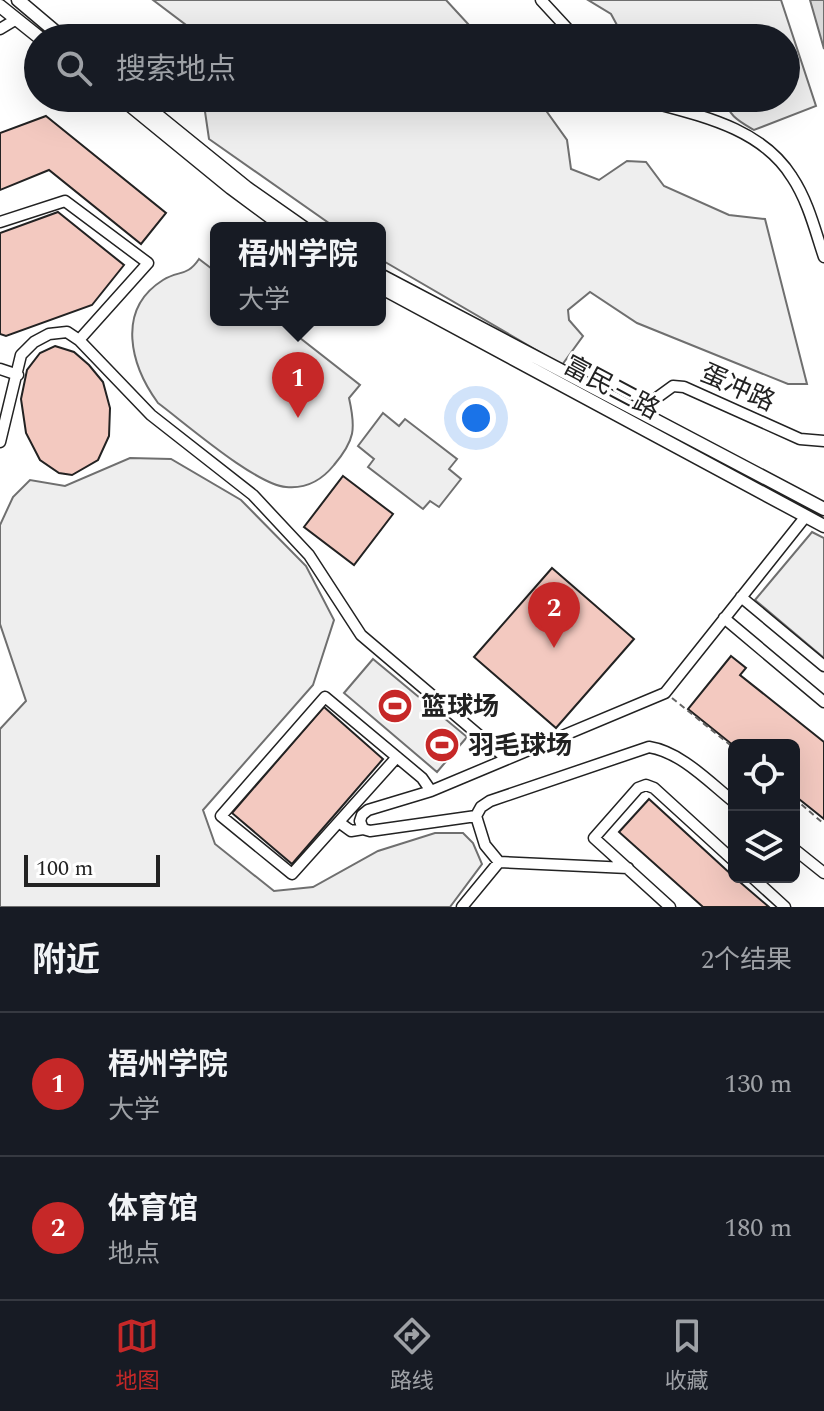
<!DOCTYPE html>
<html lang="zh">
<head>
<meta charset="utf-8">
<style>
  :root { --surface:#171b24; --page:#20242c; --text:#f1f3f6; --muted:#9ea1a6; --line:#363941; --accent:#c62828 }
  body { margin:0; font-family:Spectral,"Noto Sans SC",serif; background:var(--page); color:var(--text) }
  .controls { position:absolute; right:24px; bottom:24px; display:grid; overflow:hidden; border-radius:12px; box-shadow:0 8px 32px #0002 }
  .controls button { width:72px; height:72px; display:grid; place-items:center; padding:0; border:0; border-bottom:2px solid var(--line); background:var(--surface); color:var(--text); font:40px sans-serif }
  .scale { position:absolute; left:24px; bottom:20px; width:136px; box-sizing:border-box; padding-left:8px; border:4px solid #222; border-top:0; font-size:22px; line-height:28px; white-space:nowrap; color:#222; -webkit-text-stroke:6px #fff; paint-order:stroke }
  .you { position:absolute; left:476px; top:418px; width:28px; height:28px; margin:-20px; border:6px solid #fff; border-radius:50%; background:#1a73e8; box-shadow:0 0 0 12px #1a73e833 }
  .badge { display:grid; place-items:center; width:52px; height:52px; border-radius:50%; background:var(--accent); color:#fff; font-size:26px; font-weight:700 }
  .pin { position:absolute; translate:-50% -66px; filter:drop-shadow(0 2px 4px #0008) }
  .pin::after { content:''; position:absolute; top:42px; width:28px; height:24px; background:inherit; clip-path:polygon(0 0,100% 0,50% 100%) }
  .popup { position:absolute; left:210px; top:222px; width:176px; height:104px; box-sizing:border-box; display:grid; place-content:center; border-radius:12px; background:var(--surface); filter:drop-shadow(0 2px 6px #0005); font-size:26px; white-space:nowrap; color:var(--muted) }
  .popup b { font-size:30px; color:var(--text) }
  .popup::after { content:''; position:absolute; left:50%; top:100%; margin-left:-16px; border:16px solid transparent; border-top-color:var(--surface) }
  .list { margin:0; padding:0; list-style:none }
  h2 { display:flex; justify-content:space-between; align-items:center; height:104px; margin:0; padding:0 32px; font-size:34px }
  h2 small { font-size:26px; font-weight:400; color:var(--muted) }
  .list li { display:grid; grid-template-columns:52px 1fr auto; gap:24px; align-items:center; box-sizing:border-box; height:144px; padding:0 32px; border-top:2px solid var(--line) }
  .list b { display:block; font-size:30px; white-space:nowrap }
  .list p { margin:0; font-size:26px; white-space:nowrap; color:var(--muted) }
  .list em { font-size:26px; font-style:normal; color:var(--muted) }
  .icon { flex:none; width:44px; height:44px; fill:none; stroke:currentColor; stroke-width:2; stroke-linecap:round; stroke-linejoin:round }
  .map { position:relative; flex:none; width:824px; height:907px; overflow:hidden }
  .search { position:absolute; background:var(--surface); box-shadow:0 8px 32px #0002; left:24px; right:24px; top:24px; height:88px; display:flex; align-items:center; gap:20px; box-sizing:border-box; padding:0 28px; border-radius:44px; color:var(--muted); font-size:30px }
  .sheet { height:392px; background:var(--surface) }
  nav { display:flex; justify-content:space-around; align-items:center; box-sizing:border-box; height:112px; border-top:2px solid var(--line); background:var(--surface); font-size:22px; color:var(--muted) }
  nav a { display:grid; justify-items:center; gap:4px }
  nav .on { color:var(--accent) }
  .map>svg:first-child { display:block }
</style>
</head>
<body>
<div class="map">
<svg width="824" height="907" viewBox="0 0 824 907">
  <rect width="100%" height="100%" fill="#fff"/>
  <path fill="#eee" stroke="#6f6f6f" stroke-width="2" d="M153,0H446L481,38H192L186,25Z
    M588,0H781L816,106L754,130C739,121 728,116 725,98H786V38H624L611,14Z
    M203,98H537L567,140L571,169L599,180L627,161L646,162L664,186L729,215L765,219L807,384H788L637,323L590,292L568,310L569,320L583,336L562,365L380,259V228H336L209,139Z
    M199,259L216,272V320H277L360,385L349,398C356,429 355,440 334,465C322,480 306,489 286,487C256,485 185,423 158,403C131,366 115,310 163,280C179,270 187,277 199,259Z
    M383,413L399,426L405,419L457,459L449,469L461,479L439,507L430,501L423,509L368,467L374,459L358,446Z
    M130,458L171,459L241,500L306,566L334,620L313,685L203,810L215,844L274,891L313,887L378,851L435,833H463L473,843L482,864L450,907H0V729L26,701L0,624V525L13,497L30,480L65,486Z
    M812,532L824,538V658L755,600Z
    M373,659L467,737L437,772L344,693Z"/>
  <path fill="#d9d9d9" stroke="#6f6f6f" stroke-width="2" d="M810,0H824V49Z"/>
  <path fill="#f3c9c0" stroke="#222" stroke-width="2" d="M46,116L166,213L141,244L49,170L0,190V133Z
    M58,212L124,265L92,305L6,336L0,334V233Z
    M55,346L74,352L89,365L103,382L110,408L109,436L98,460L72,475L59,473L40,460L26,433L21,399L27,370L40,353Z
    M343,476L393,514L354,565L304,527Z
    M552,568L634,639L556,728L474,657Z
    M731,656L746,668L740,675L824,742V819L794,795V745L734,746L688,709Z
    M324,707L383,759L292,864L232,813Z
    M649,799L734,877L769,907H703L619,832Z"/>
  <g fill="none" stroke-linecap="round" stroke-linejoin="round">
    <defs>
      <path id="minor" d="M541,0L576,38
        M0,29L15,20
        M636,98C691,114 759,124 792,177C808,201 815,230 824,257
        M0,222L65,201L148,263L79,340
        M0,369L18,375
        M643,414L651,402L673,386L684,387L800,439L824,441
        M0,442L21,355L34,342L49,334L67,332L79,340L151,415L253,495L309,555L361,635L507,759
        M741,597L824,666
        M724,618L824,702
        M397,757L292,874L221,816L325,697L422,778L431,791
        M476,816L370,831L363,829L360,821L362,815L368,810L431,791L665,693L806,516
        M340,823L351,831L363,829
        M794,849L824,873
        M628,868L499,862L485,845L476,816L481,807L490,801L649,747C681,752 709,782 734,802
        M752,877L785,907
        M462,907L499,862
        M670,907L594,838L638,788L646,785L654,788L734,861"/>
      <path id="major" d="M18,0L63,38
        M0,6L40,38
        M121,98L231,188L285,228
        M136,98L247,188L304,228
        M380,275L824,509
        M380,287L824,526"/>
    </defs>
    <use href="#minor" stroke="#222" stroke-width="13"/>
    <use href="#major" stroke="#222" stroke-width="15"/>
    <path stroke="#646464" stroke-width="2" stroke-dasharray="6 4" stroke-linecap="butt" d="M672,698L734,748
      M794,798L824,824"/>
    <use href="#minor" stroke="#fff" stroke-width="10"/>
    <use href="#major" stroke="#fff" stroke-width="12"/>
  </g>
  <defs>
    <symbol id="stadium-disc" viewBox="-11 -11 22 22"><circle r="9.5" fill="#c62828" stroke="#fff"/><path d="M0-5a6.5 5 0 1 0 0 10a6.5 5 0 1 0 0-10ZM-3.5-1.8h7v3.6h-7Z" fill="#fff"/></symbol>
  </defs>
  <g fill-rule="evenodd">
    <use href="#stadium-disc" x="375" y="686" width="40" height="40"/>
    <use href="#stadium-disc" x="422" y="725" width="40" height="40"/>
  </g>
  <g text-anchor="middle" stroke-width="6" stroke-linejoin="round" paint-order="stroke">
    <g font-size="26" fill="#222" stroke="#fff">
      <text transform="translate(612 387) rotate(28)" y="9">富民三路</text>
      <text transform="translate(738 387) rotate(24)" y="9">蛋冲路</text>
    </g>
    <g font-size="26" font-weight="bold" fill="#222" stroke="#fff" text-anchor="start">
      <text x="421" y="715">篮球场</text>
      <text x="468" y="754">羽毛球场</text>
    </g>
  </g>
</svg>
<div class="controls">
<button><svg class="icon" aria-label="locate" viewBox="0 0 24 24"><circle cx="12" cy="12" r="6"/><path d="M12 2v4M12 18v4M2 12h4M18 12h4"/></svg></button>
<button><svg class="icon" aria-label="layers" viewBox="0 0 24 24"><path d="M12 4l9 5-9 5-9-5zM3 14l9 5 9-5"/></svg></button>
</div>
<div class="scale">100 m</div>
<div class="you"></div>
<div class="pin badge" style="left:298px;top:418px">1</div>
<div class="popup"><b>梧州学院</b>大学</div>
<div class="pin badge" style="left:554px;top:648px">2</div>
<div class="search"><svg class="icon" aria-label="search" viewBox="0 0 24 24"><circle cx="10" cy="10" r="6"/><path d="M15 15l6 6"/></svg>搜索地点</div>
</div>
<section class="sheet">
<h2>附近<small>2个结果</small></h2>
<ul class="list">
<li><span class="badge">1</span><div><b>梧州学院</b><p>大学</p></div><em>130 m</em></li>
<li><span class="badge">2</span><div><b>体育馆</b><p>地点</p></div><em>180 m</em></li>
</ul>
</section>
<nav>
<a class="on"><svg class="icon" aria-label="map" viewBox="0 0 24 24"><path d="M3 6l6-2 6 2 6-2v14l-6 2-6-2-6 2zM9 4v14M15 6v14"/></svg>地图</a>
<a><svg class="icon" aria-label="directions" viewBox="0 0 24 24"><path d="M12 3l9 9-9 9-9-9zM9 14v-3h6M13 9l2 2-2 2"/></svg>路线</a>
<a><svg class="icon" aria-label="saved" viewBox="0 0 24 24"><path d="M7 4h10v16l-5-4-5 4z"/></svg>收藏</a>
</nav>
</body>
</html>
